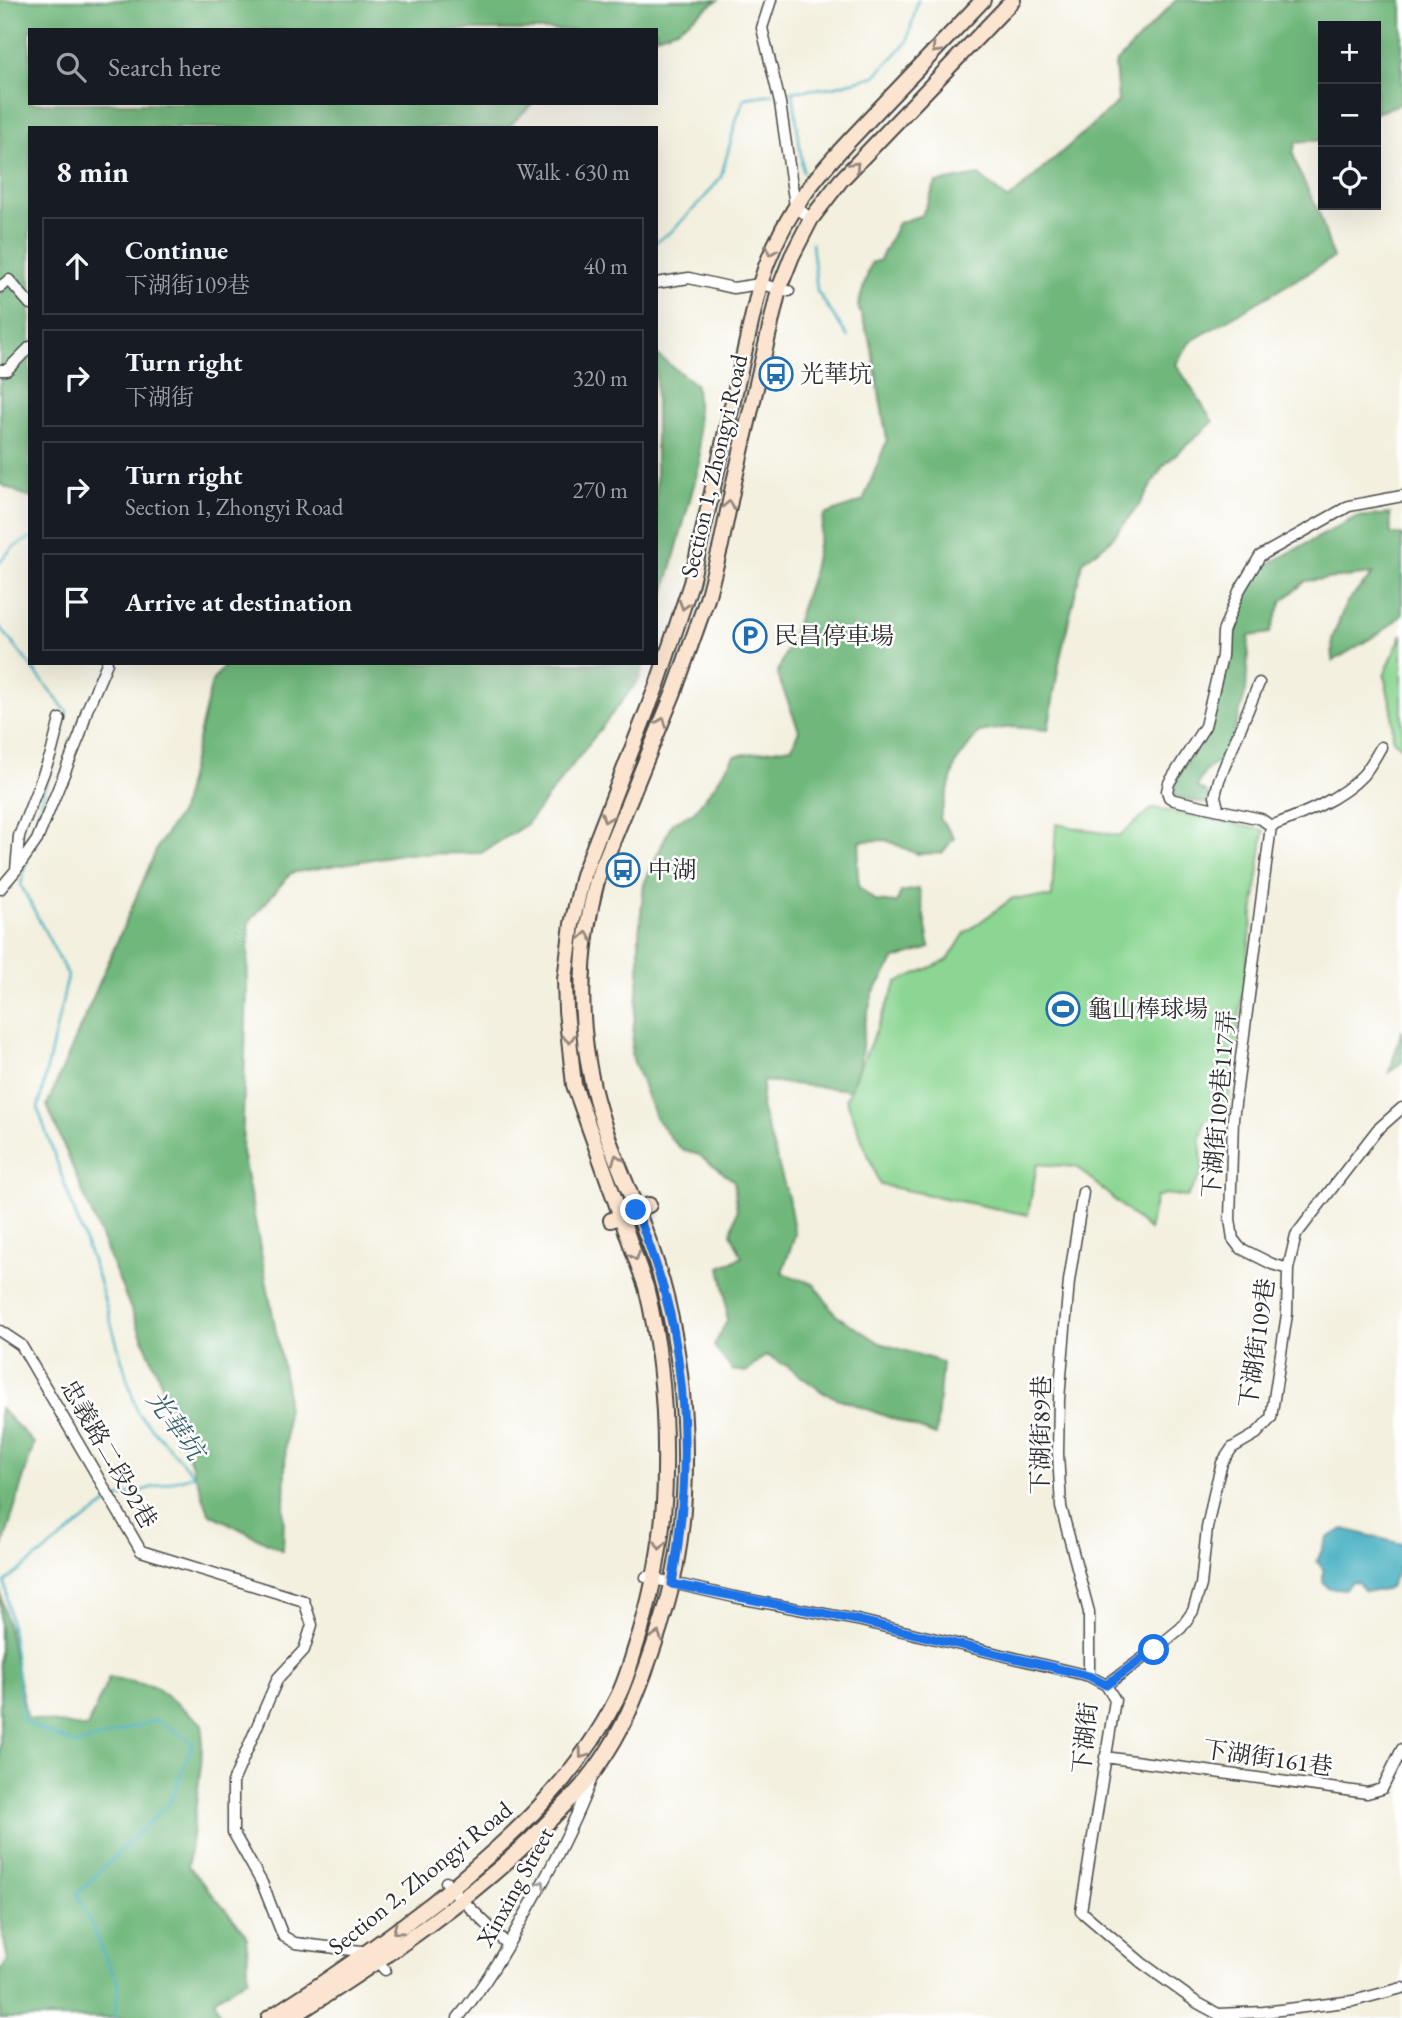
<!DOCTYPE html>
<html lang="en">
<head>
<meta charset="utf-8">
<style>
  :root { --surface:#171b24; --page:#20242c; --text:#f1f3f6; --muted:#9ea1a6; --line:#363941 }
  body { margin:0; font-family:"EB Garamond","Noto Serif TC",serif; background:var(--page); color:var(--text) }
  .controls { position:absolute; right:21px; top:21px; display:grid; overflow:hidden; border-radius:0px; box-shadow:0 7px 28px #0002 }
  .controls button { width:63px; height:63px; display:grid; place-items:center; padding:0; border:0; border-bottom:2px solid var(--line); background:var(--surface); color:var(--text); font:35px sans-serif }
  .stop { position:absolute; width:21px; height:21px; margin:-16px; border:5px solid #1a73e8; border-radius:50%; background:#fff }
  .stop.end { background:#1a73e8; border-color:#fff; box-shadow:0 2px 7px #0008 }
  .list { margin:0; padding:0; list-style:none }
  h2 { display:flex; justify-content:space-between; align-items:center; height:91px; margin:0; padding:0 28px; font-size:30px }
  h2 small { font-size:23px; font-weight:400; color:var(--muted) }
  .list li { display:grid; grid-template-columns:46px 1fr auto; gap:21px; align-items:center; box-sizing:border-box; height:98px; margin:0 14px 14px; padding:0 14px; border:2px solid var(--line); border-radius:0px }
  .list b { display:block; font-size:26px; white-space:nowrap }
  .list p { margin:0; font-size:23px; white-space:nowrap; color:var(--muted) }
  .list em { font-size:23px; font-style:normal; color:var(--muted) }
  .icon { flex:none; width:38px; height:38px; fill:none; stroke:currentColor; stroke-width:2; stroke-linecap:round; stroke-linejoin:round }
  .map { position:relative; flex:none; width:1402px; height:2018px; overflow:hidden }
  .search { position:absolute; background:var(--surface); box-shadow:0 7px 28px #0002; left:28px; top:28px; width:630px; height:77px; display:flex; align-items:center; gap:18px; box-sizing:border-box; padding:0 24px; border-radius:0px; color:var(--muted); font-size:26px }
  .panel { position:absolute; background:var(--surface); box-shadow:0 7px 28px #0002; left:28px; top:126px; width:630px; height:539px; border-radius:0px }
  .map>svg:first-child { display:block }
</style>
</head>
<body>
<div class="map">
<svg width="1402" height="2018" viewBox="0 0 1402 2018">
  <rect width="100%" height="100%" fill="#fff"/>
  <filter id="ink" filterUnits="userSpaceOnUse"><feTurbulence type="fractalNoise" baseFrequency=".0143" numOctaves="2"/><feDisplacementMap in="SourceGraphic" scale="14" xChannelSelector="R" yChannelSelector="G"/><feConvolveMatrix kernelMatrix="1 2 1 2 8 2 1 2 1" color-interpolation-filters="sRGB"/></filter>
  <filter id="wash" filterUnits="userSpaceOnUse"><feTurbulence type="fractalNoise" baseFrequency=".00686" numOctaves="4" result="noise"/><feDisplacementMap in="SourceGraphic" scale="28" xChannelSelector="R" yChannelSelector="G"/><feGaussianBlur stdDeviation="1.57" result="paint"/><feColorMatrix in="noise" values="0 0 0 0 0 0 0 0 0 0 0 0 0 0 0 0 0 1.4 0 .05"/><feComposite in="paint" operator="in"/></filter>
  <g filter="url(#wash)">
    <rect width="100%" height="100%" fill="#f3f0df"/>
    <path fill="#8bd692" stroke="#5b805e" stroke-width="2" d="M1402,634V748L1393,740L1392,710L1384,675Z
      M1153,808L1264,830L1227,1112L1205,1120L1200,1142L1203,1172L1187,1197L1165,1194L1156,1197L1149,1230L1077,1167L1037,1164L1028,1215L880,1185L846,1099L897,982L948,960L965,933L1013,898L1052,897L1056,824L1119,836Z"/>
    <path fill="#70b77c" stroke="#4e7154" stroke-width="2" d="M0,0H718L677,29L656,36V30H30V103H533L507,128H30V498L0,484Z
      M1176,0H1402V103L1376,113V26H1323V140L1296,142L1293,153L1299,172L1319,212L1333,258L1190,342L1176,364L1213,422L1163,466L1140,504L1108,543L1083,561L1060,658L1048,730L1011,727L979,732L956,763L940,818L954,838L942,853L917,854L886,840L861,841L857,863L859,887L875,901L896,903L901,892L919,889L930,948L895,959L873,993L865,1023L860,1062L850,1090L763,1081L761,1107L788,1197L795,1235L782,1273L814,1284L836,1315L880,1343L942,1362L936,1435L824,1393L787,1366L766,1355L746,1372L732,1370L714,1346L727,1321L726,1296L720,1267L742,1257L731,1233L737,1211L734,1181L699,1155L683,1150L672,1140L655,1117L631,1054L639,975V933L644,884L672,823L694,812L715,785L734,756L792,747L799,730L777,674L791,639L812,575L824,515L863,501L887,440L871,344L858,306L871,263L880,260L898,223L922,215L936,183L979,175L1008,200L1118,102L1115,64Z
      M656,354L696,385L700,463L656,623Z
      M1390,514L1391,534L1402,535V615L1383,631L1333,661L1332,639L1346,603L1373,574L1306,581L1282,601L1270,633L1249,636L1246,691L1227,756C1210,766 1204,769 1197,787L1210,795L1205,804L1174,796L1176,778L1210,726L1237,611L1261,568L1356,517Z
      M227,663H644L639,679L527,824L481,853L402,854L291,873L249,922L242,1152L287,1390L283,1551L209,1513L167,1397L47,1105L158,846L181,811L212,681Z
      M1402,1029V1062L1390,1072Z
      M0,1408L34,1443L0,1556Z
      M0,1590L27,1718L87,1728L109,1677L155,1687L203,1724L201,1766L188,1866L247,1935L248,1978L214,2000L222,2018H0V1970L8,1961L0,1919Z"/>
    <path fill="#42aebf" stroke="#366c75" stroke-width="2" d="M1344,1529L1402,1544V1562L1390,1587L1381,1591H1365L1358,1583L1351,1582L1345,1589H1329L1323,1581V1569L1317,1561L1327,1538Z"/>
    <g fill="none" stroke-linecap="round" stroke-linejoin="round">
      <path stroke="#42aebf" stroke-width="2.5" d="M793,92L803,172
        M780,93L833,87L875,76L907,42L918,0
        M656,242L672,231L705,197L721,177L737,118L745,98L773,94
        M812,243L817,291L848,337
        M0,562L12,548L30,538
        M0,627L67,712L62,730
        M29,845L51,767
        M25,865L21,885L68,976L38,1109L98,1278L137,1412L194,1475L114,1499
        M109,1502L5,1582L24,1722L77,1745L156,1720L193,1742L171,1801L77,1894L118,1984L115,2018"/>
    </g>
  </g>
  <g filter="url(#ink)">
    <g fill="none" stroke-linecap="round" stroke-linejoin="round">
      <defs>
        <path id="minor" d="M771,0L762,28L780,103L795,206L811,219
          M656,283L689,278L733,288L760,284L789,291
          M0,287L9,280L30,304
          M0,370H7L30,347
          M1218,808L1215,796L1219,780L1259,683
          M1271,826L1261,819L1174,800L1169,797L1167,791L1169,783L1205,726L1222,656L1223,632L1239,591L1260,556L1349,506L1402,496
          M1271,826L1233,1119L1230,1219L1233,1239L1240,1248L1272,1264L1288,1269
          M1271,826C1301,815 1341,799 1363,775C1370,767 1376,756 1381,747
          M16,870L37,840L80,735L87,710L107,663
          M0,889L16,870L19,836L51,754L60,719
          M1083,1192L1069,1281L1059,1399L1058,1453L1061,1507L1089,1612V1676
          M0,1331L21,1345L141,1551L304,1601L312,1625L304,1650L278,1678L233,1782V1832L262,1883L283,1936L295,1943L369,1952L385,1970
          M646,1577L734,1597L857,1620L1089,1676L1106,1685L1115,1700L1081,1911L1142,1963L1196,2002L1218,2014L1264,2012L1353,2001L1402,1988
          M1106,1685L1154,1650L1181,1628L1193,1611L1201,1585L1207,1528L1215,1489L1222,1463L1232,1448L1256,1434L1271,1418L1287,1314L1288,1269L1296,1235L1377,1130L1402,1108
          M1105,1757L1367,1793L1382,1789L1402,1749
          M446,1882L461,1899L508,1945
          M458,2018C486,1984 507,1947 528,1909C552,1867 574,1824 592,1778"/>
        <path id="secondary" d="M611,1220L649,1205
          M269,2018C326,1982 381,1943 434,1902C505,1844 575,1782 617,1698C625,1683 630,1665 635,1649C654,1591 665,1533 665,1471C666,1410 661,1347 646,1287L574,1085L566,1011L565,979L572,924L583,875L657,685L691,583L760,284C784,205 828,163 883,105C916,70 950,35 983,0
          M290,2018C382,1960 479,1895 553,1817C568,1801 585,1785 597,1767C623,1731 637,1695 651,1654C659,1631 667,1608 672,1584C695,1480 687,1350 652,1250C633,1196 606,1143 593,1087C577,1017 579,947 598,877L674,692L707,599L721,545L734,482L779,289L792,256L811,219L841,180L1013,0"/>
      </defs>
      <use href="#minor" stroke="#494946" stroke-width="13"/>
      <use href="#secondary" stroke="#494946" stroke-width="18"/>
      <use href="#minor" stroke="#fff" stroke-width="10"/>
      <use href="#secondary" stroke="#fce5d0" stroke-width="14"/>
    </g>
    <defs><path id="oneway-chevron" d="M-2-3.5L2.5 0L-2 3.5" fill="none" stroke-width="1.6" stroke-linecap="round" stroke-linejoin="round" transform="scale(1.75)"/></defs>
    <g stroke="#94887e">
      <use href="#oneway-chevron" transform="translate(936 49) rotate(134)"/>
      <use href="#oneway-chevron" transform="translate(855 166) rotate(-46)"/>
      <use href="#oneway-chevron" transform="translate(771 251) rotate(112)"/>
      <use href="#oneway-chevron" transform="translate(729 505) rotate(-79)"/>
      <use href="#oneway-chevron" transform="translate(684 605) rotate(107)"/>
      <use href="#oneway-chevron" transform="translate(662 722) rotate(-68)"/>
      <use href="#oneway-chevron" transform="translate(606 818) rotate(111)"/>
      <use href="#oneway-chevron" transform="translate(586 936) rotate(-81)"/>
      <use href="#oneway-chevron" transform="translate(569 1039) rotate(84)"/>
      <use href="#oneway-chevron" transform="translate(617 1159) rotate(-109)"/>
      <use href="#oneway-chevron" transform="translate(635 1256) rotate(70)"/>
      <use href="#oneway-chevron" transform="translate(660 1545) rotate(97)"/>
      <use href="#oneway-chevron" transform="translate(657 1636) rotate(-71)"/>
      <use href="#oneway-chevron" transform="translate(583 1754) rotate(126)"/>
      <use href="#oneway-chevron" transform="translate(397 1930) rotate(143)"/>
    </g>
    <use stroke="#a0a0a0" href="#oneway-chevron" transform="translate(541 1885) rotate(-61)"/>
  </g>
  <g fill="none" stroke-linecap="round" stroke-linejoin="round" filter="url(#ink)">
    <path stroke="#1a73e8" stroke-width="9" d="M636,1210C651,1248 665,1287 673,1328C689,1412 687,1500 672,1584L857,1620L1089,1676L1106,1685L1154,1650"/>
  </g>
  <defs>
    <symbol id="bus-ring" viewBox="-11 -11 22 22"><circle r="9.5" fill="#fff" stroke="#1f6fb2" stroke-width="1.5"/><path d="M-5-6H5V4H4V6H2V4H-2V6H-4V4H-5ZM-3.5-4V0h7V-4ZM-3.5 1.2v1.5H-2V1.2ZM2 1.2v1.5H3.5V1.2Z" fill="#1f6fb2"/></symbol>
    <symbol id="parking-ring" viewBox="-11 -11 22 22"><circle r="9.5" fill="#fff" stroke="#1f6fb2" stroke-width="1.5"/><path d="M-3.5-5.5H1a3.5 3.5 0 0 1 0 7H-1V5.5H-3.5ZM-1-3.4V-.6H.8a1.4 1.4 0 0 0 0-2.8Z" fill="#1f6fb2"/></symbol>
    <symbol id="stadium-ring" viewBox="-11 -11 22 22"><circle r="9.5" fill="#fff" stroke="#1f6fb2" stroke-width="1.5"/><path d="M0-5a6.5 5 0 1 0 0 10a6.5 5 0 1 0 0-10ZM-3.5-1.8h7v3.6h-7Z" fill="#1f6fb2"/></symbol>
  </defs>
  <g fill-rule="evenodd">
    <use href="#bus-ring" x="757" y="355" width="38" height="38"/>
    <use href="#parking-ring" x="731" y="617" width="38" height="38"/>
    <use href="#bus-ring" x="604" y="851" width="38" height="38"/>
    <use href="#stadium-ring" x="1044" y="990" width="38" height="38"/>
  </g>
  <g text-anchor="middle" stroke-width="5" stroke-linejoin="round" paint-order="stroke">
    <g font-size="24" fill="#2b2b2b" stroke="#fff" text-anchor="start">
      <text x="800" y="382">光華坑</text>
      <text x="774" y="644">民昌停車場</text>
      <text x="648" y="878">中湖</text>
      <text x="1088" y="1017">龜山棒球場</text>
    </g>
    <g font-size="24" fill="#2b2b2b" stroke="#fff">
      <text transform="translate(714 466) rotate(-77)" y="8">Section 1, Zhongyi Road</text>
      <text transform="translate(1219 1104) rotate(-85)" y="8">下湖街109巷117弄</text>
      <text transform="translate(1257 1343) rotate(-82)" y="8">下湖街109巷</text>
      <text transform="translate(1041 1435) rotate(-89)" y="8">下湖街89巷</text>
      <text transform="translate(109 1454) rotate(60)" y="8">忠義路二段92巷</text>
      <text transform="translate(1085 1738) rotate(-84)" y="8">下湖街</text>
      <text transform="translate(1268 1758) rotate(8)" y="8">下湖街161巷</text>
      <text transform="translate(420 1878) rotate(-39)" y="8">Section 2, Zhongyi Road</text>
      <text transform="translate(515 1887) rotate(-61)" y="8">Xinxing Street</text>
    </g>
    <g font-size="26" font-style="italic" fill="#345f66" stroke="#fff">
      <text transform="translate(176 1425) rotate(54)" y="9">光華坑</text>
    </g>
  </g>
</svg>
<div class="controls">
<button>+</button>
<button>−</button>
<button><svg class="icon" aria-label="locate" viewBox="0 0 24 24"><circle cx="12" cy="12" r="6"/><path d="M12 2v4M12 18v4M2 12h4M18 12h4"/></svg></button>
</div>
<div class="stop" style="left:1154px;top:1650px"></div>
<div class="stop end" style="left:636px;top:1210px"></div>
<div class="search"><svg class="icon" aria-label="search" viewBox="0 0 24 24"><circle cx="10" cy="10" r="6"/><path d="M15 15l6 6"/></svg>Search here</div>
<section class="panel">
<h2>8 min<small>Walk · 630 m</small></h2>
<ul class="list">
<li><svg class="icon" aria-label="ahead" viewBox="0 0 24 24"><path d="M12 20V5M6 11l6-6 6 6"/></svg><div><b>Continue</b><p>下湖街109巷</p></div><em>40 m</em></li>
<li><svg class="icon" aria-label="right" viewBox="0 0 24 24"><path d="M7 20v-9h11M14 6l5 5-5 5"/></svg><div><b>Turn right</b><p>下湖街</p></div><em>320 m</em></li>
<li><svg class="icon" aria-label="right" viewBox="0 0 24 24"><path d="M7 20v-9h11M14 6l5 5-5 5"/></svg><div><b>Turn right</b><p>Section 1, Zhongyi Road</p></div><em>270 m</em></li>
<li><svg class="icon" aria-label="arrive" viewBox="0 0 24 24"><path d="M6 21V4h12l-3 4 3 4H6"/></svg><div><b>Arrive at destination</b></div></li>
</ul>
</section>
</div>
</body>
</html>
